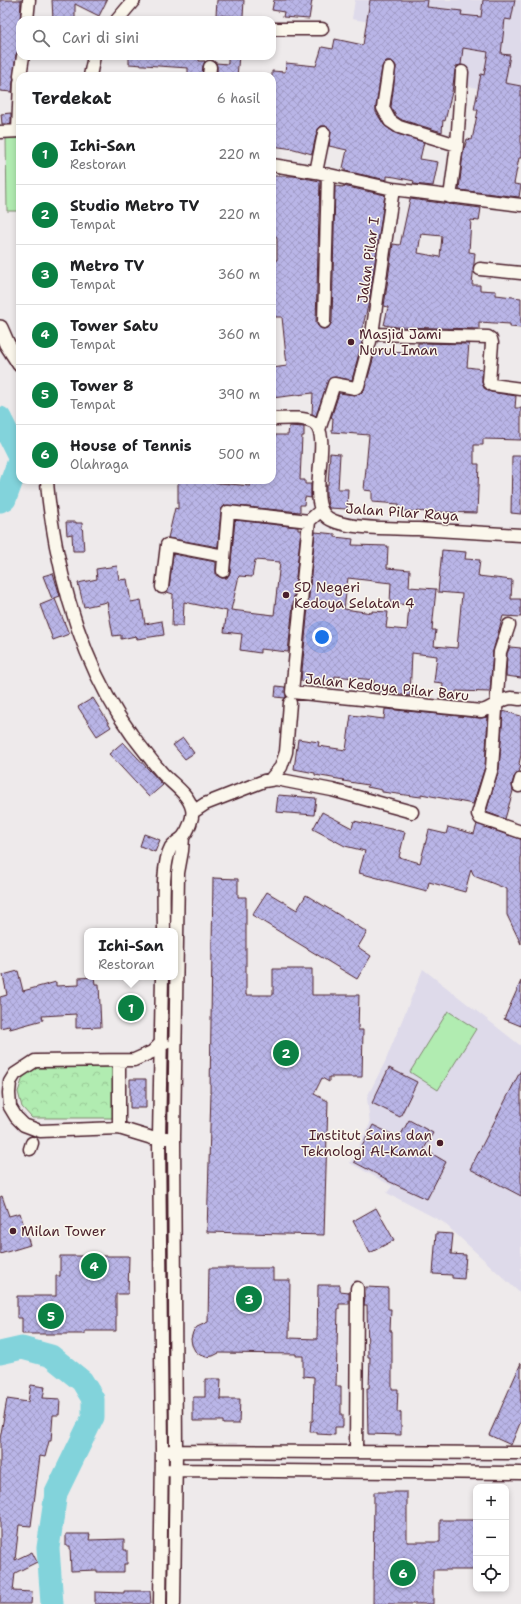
<!DOCTYPE html>
<html lang="id">
<head>
<meta charset="utf-8">
<style>
  :root { --surface:#fff; --page:#f6f6f6; --text:#202124; --muted:#757577; --line:#e0e0e0; --accent:#0b8043 }
  body { margin:0; font-family:"Shantell Sans",sans-serif; background:var(--page); color:var(--text) }
  .controls { position:absolute; right:12px; bottom:12px; display:grid; overflow:hidden; border-radius:8px; box-shadow:0 2px 6px #0003 }
  .controls button { width:36px; height:36px; display:grid; place-items:center; padding:0; border:0; border-bottom:1px solid var(--line); background:var(--surface); color:var(--text); font:20px sans-serif }
  .you { position:absolute; left:322px; top:637px; width:14px; height:14px; margin:-10px; border:3px solid #fff; border-radius:50%; background:#1a73e8; box-shadow:0 0 0 6px #1a73e833 }
  .badge { display:grid; place-items:center; width:26px; height:26px; border-radius:50%; background:var(--accent); color:#fff; font-size:13px; font-weight:700 }
  .pin { position:absolute; translate:-50% -50%; border:2px solid #fff; box-shadow:0 1px 4px #0006 }
  .popup { position:absolute; left:84px; top:928px; width:94px; height:52px; box-sizing:border-box; display:grid; place-content:center; border-radius:8px; background:var(--surface); filter:drop-shadow(0 1px 3px #0005); font-size:13px; white-space:nowrap; color:var(--muted) }
  .popup b { font-size:15px; color:var(--text) }
  .popup::after { content:''; position:absolute; left:50%; top:100%; margin-left:-8px; border:8px solid transparent; border-top-color:var(--surface) }
  .list { margin:0; padding:0; list-style:none }
  h2 { display:flex; justify-content:space-between; align-items:center; height:52px; margin:0; padding:0 16px; font-size:17px }
  h2 small { font-size:13px; font-weight:400; color:var(--muted) }
  .list li { display:grid; grid-template-columns:26px 1fr auto; gap:12px; align-items:center; box-sizing:border-box; height:60px; padding:0 16px; border-top:1px solid var(--line) }
  .list b { display:block; font-size:15px; white-space:nowrap }
  .list p { margin:0; font-size:13px; white-space:nowrap; color:var(--muted) }
  .list em { font-size:13px; font-style:normal; color:var(--muted) }
  .icon { flex:none; width:22px; height:22px; fill:none; stroke:currentColor; stroke-width:2; stroke-linecap:round; stroke-linejoin:round }
  .map { position:relative; flex:none; width:521px; height:1604px; overflow:hidden }
  .search { position:absolute; background:var(--surface); box-shadow:0 2px 6px #0003; left:16px; top:16px; width:260px; height:44px; display:flex; align-items:center; gap:10px; box-sizing:border-box; padding:0 14px; border-radius:12px; color:var(--muted); font-size:15px }
  .panel { position:absolute; background:var(--surface); box-shadow:0 2px 6px #0003; left:16px; top:72px; width:260px; height:412px; border-radius:12px }
  .map>svg:first-child { display:block }
</style>
</head>
<body>
<div class="map">
<svg width="521" height="1604" viewBox="0 0 521 1604">
  <defs>
    <pattern id="park-crowns" width="20" height="18" patternUnits="userSpaceOnUse"><rect width="20" height="18" fill="#b1ecb1"/><path d="M2 6a3 3 0 1 1 6 0M12 15a3 3 0 1 1 6 0" fill="none" stroke="#9aca98"/></pattern>
    <pattern id="building-cross-hatch" width="8" height="8" patternUnits="userSpaceOnUse"><rect width="8" height="8" fill="#b9b5e7"/><path d="M0 0l8 8M0 8l8-8" fill="none" stroke="#a19bc6"/></pattern>
  </defs>
  <rect width="100%" height="100%" fill="#eeeaeb"/>
  <filter id="ink" filterUnits="userSpaceOnUse"><feTurbulence type="fractalNoise" baseFrequency=".025" numOctaves="2"/><feDisplacementMap in="SourceGraphic" scale="8" xChannelSelector="R" yChannelSelector="G"/><feConvolveMatrix kernelMatrix="1 2 1 2 8 2 1 2 1" color-interpolation-filters="sRGB"/></filter>
  <g filter="url(#ink)">
    <path fill="#dedaea" d="M355,0H521V101L425,73L422,31L352,19Z
      M423,969L521,1046V1294L443,1222L387,1193L392,1186L350,1163L370,1124L367,1097L385,1062Z"/>
    <path fill="url(#park-crowns)" stroke="#7e866e" d="M113,1067V1118H32L22,1107L18,1092L23,1077L35,1068Z"/>
    <path fill="#b1ecb1" stroke="#7e866e" d="M6,138H20V211H7Z
      M448,1011L476,1029L438,1090L410,1072Z"/>
    <g fill="none" stroke-linecap="round" stroke-linejoin="round">
      <path stroke="#82d3db" stroke-width="23" d="M0,418L20,458L5,499L0,501
        M0,1353L22,1348L51,1356L82,1381L93,1399V1417L56,1493L48,1548L52,1604"/>
    </g>
    <path fill="url(#building-cross-hatch)" stroke="#4a1f2b" fill-rule="evenodd" d="M0,0H21L19,50L16,55L12,92L0,91Z
      M52,0H107L99,16L75,4V20H53Z
      M217,0H244L243,17L216,15Z
      M274,0H312L309,19L283,17L284,12L272,10Z
      M370,0H428L427,7L462,11L461,15L481,17L483,0H515L511,20L505,19L501,54L510,55L505,83L521,86V158H519L514,184L521,185L519,197L459,190L463,153L467,139L472,140L478,110H474L481,74L484,75L488,52L463,48L461,65L456,66L455,71L452,92L445,121L443,120L442,132L402,120L396,116L391,107L396,66L393,62L390,61H386L382,67L376,107V112L384,125L395,133L424,142L420,159L438,162L433,186L413,184L414,181L395,177L387,176V180L345,171V168H343L347,150L329,146L331,131L326,126H321L317,131L312,154L294,149L272,146V71L285,72L286,63L316,66L322,47L333,49L335,39L363,45Z
      M129,56H199V61H205L203,66L202,76H188V68L129,64Z
      M228,56H239L237,76H217V67L216,63L228,64Z
      M11,113V124H2L1,114Z
      M272,176H294L320,181L316,322L318,326L323,329L328,328L332,322L335,186L343,187V186L385,195L369,302L361,333L364,334L352,380L335,377L329,379L316,416L312,414L313,393L272,398V368L287,366L282,317H272V260H277V239L276,236H272Z
      M410,199L481,208L479,221L471,220L469,252L475,253L472,285H480V290L496,291V295L521,298V328L510,327V324L479,322V329L397,327L384,325L388,307L384,306L393,244L400,245ZM421,234L442,236L440,257L418,253Z
      M418,343L469,344L467,367L482,369V382L484,388L491,392L516,396L515,408H521V440L483,439V445H474V464H479L477,513L399,511V504L372,502V491L364,490L369,435L332,432L333,418H331L339,393L354,395L363,392L365,388L376,349L387,351V352L417,353Z
      M289,426L304,427V436H302L300,480H305V484H311V498L305,497L304,505H300V512L225,505L221,511L218,547L168,538L175,508L178,509V480H210V482L250,486V480H272V435H288Z
      M330,453L340,454L338,489H348L347,509L329,508L328,506L327,498L326,497V485H328Z
      M512,456H521V514L511,513Z
      M235,520L298,527V530H301L288,652L260,649V653L240,650L242,634L224,632L227,611L184,602L183,626H172L173,594L167,592L169,588L173,554L216,562V575L222,578H227L230,572ZM255,560L280,562L274,615L231,610L239,576L252,577Z
      M66,522H76V523H82L84,551H73L72,534L67,535Z
      M315,532L335,534V537L353,539L352,545L388,546L387,568L410,570L409,587L436,589L432,630H436L434,646L457,648L462,594L438,592L442,550L466,552L465,559L480,560L478,576L512,580L511,599H521V617L503,616L493,651L490,692L456,691L455,701L442,700L443,683L434,682L437,656L412,653L410,696L373,691L374,680L335,676L334,685L301,681ZM348,578L391,583L390,603L409,605L407,630L386,628L388,612L372,611V613L344,609Z
      M117,566L119,580L127,579L131,602L141,600L145,624L162,621L164,635L137,639L136,636L121,639V635L113,636L107,602L84,607L78,583L97,579L96,569Z
      M53,573L60,596L52,599L43,576Z
      M55,599L69,634L53,640L40,605Z
      M510,647L521,648V678L506,676L507,653Z
      M276,686L285,687L286,697L285,698L275,697Z
      M93,698L111,727L97,736L78,707Z
      M385,709L480,718L488,717L485,767L473,804L421,794V797L382,792V790L367,787L368,785L343,781L344,780L315,775V773L294,769L298,739L319,742L318,746L346,750L351,715L384,719Z
      M503,711L521,716V755L519,764L521,766L519,772L514,777L512,784L513,791L505,819L486,812L499,769Z
      M183,738L194,753L185,759L173,745Z
      M123,742L163,785L149,797L109,754Z
      M278,795L316,798L314,815L276,812Z
      M322,812L352,828L354,821L405,832L399,857L420,863L429,830L446,834L448,827L474,834L477,824L521,839V944L507,915V889L474,876L471,869L465,892L429,882L427,891L359,873L365,851L345,846L313,829Z
      M144,834L160,840L155,852L140,846Z
      M213,878L238,879V897H246V995H273V969H312V995H359L358,1030H363L362,1077H329V1082L322,1078L314,1094L328,1101L324,1235L207,1232L211,1093H210Z
      M267,892L297,910L306,895L367,932L358,947L371,956L357,979L252,915Z
      M18,971L23,991L56,982V986L79,985V978L94,977L95,984H99L101,1027L76,1028V1014L42,1016L43,1020L10,1029L9,1026L0,1028V997L7,995L3,975Z
      M521,981V1026L504,1019Z
      M389,1068L417,1082L400,1117L372,1103Z
      M521,1070V1196L470,1169Z
      M130,1079H146V1108H130Z
      M409,1120L433,1133L424,1149L446,1162L427,1199L388,1181V1180L354,1162L373,1125L399,1138Z
      M2,1196L9,1216L20,1213L30,1245L0,1254V1197Z
      M376,1208L394,1240L370,1253L353,1221Z
      M436,1233L453,1234L451,1254L466,1255L464,1279L452,1278V1275L433,1274Z
      M60,1256H129L128,1294H116V1331H85V1334H22V1318H17V1296H56V1276H60Z
      M209,1268H273V1280H290L289,1338L317,1339L318,1285H340V1291L349,1292V1304H339V1309H338L336,1386H341V1415H343V1427H335V1435L317,1434V1432H310L311,1421H313L314,1377L303,1376V1356H296V1354L219,1353L213,1356L206,1357L200,1355L195,1351L192,1345L191,1339L193,1332L197,1327L208,1322Z
      M366,1287L388,1288V1309H391L390,1331H392V1389H398L397,1412H401V1435L368,1434L367,1388H369L370,1357H368L367,1305H364Z
      M521,1363V1421L511,1445L489,1435Z
      M205,1379H221L220,1399H240L239,1424H223V1421H193V1397H205Z
      M31,1385L45,1387L43,1398L60,1399L59,1415H53L51,1441H49L45,1457L40,1456L31,1526L19,1525L15,1560L32,1552L37,1562L15,1573L13,1591L32,1592L31,1604H0V1439L7,1399L28,1402Z
      M374,1492H407V1542H440V1520H476V1570H433V1604H373Z
      M66,1534H90L89,1540L124,1539V1550H127V1564H124V1572H97V1570L71,1571L70,1546H66Z
      M124,1591H150L151,1604H95V1592L124,1593Z"/>
    <g fill="none" stroke-linecap="round" stroke-linejoin="round">
      <defs>
        <path id="minor" d="M27,20L29,0
          M117,20L134,0
          M272,29H322
          M389,68L383,108L390,121L399,127L457,145
          M20,76L23,56
          M90,76L94,56
          M209,76L210,67
          M18,131L20,82
          M0,132L20,131
          M272,165L316,172L393,189L521,205
          M316,172L324,133
          M393,189L372,334L488,337L491,339L492,343L489,382L492,385L521,389
          M450,197L457,145L462,72
          M480,269L521,273
          M324,322L328,175
          M272,419C284,419 303,416 314,423C334,437 304,502 328,518C346,530 396,528 418,529C452,531 487,533 521,535
          M319,430L334,384L355,388L358,386L372,334
          M47,480C48,502 52,524 56,546C69,613 91,679 132,735C142,748 153,763 164,775C174,785 189,795 192,809C194,817 188,831 183,837C179,841 174,843 171,847C161,865 164,910 164,931
          M321,510L309,521L292,692L481,711C492,709 500,699 511,698C514,698 518,699 521,699
          M223,571L228,512L309,521
          M162,587L167,545L224,556
          M509,625L500,652L492,768L478,814L480,818L521,832
          M270,780L281,767L286,752L290,703
          M519,786L521,779
          M193,812L205,804L264,781L276,779L332,790L412,812
          M164,1044L161,1043L152,1052L134,1060L35,1061L15,1074L10,1082L9,1093L10,1107L16,1117L24,1125L40,1131L119,1128L152,1138H167
          M119,1061V1128
          M30,1149L32,1143
          M167,1451L521,1453
          M356,1452L357,1288
          M167,1470L521,1473
          M160,1604L162,1451L159,1138L162,977
          M174,1604L176,1451L174,1137L178,873L182,851L183,837"/>
        <path id="tertiary" d="M0,328L7,344L20,364"/>
      </defs>
      <use href="#minor" stroke="#4a1f2b" stroke-width="15"/>
      <use href="#tertiary" stroke="#4a1f2b" stroke-width="18"/>
      <use href="#minor" stroke="#fbf7ec" stroke-width="12"/>
      <use href="#tertiary" stroke="#fbf7ec" stroke-width="15"/>
    </g>
  </g>
  <g fill="#4a1f2b" stroke="#fbf7ec" stroke-width="1.5">
    <circle cx="351" cy="342" r="4"/>
    <circle cx="286" cy="595" r="4"/>
    <circle cx="440" cy="1143" r="4"/>
    <circle cx="13" cy="1231" r="4"/>
  </g>
  <g text-anchor="middle" stroke-width="3" stroke-linejoin="round" paint-order="stroke">
    <g font-size="14" fill="#4a1f2b" stroke="#fbf7ec">
      <text transform="translate(368 260) rotate(-82)" y="5">Jalan Pilar I</text>
      <text transform="translate(402 512) rotate(4)" y="5">Jalan Pilar Raya</text>
      <text transform="translate(387 687) rotate(6)" y="5">Jalan Kedoya Pilar Baru</text>
    </g>
    <g font-size="14" fill="#4a1f2b" stroke="#fbf7ec" text-anchor="start">
      <text x="359" y="339">Masjid Jami<tspan x="359" dy="16">Nurul Iman</tspan></text>
      <text x="294" y="592">SD Negeri<tspan x="294" dy="16">Kedoya Selatan 4</tspan></text>
      <text x="432" y="1140" text-anchor="end">Institut Sains dan<tspan x="432" dy="16">Teknologi Al-Kamal</tspan></text>
      <text x="21" y="1236">Milan Tower</text>
    </g>
  </g>
</svg>
<div class="controls">
<button>+</button>
<button>−</button>
<button><svg class="icon" aria-label="locate" viewBox="0 0 24 24"><circle cx="12" cy="12" r="6"/><path d="M12 2v4M12 18v4M2 12h4M18 12h4"/></svg></button>
</div>
<div class="you"></div>
<div class="pin badge" style="left:131px;top:1008px">1</div>
<div class="popup"><b>Ichi-San</b>Restoran</div>
<div class="pin badge" style="left:286px;top:1053px">2</div>
<div class="pin badge" style="left:249px;top:1299px">3</div>
<div class="pin badge" style="left:94px;top:1266px">4</div>
<div class="pin badge" style="left:51px;top:1316px">5</div>
<div class="pin badge" style="left:403px;top:1573px">6</div>
<div class="search"><svg class="icon" aria-label="search" viewBox="0 0 24 24"><circle cx="10" cy="10" r="6"/><path d="M15 15l6 6"/></svg>Cari di sini</div>
<section class="panel">
<h2>Terdekat<small>6 hasil</small></h2>
<ul class="list">
<li><span class="badge">1</span><div><b>Ichi-San</b><p>Restoran</p></div><em>220 m</em></li>
<li><span class="badge">2</span><div><b>Studio Metro TV</b><p>Tempat</p></div><em>220 m</em></li>
<li><span class="badge">3</span><div><b>Metro TV</b><p>Tempat</p></div><em>360 m</em></li>
<li><span class="badge">4</span><div><b>Tower Satu</b><p>Tempat</p></div><em>360 m</em></li>
<li><span class="badge">5</span><div><b>Tower 8</b><p>Tempat</p></div><em>390 m</em></li>
<li><span class="badge">6</span><div><b>House of Tennis</b><p>Olahraga</p></div><em>500 m</em></li>
</ul>
</section>
</div>
</body>
</html>
